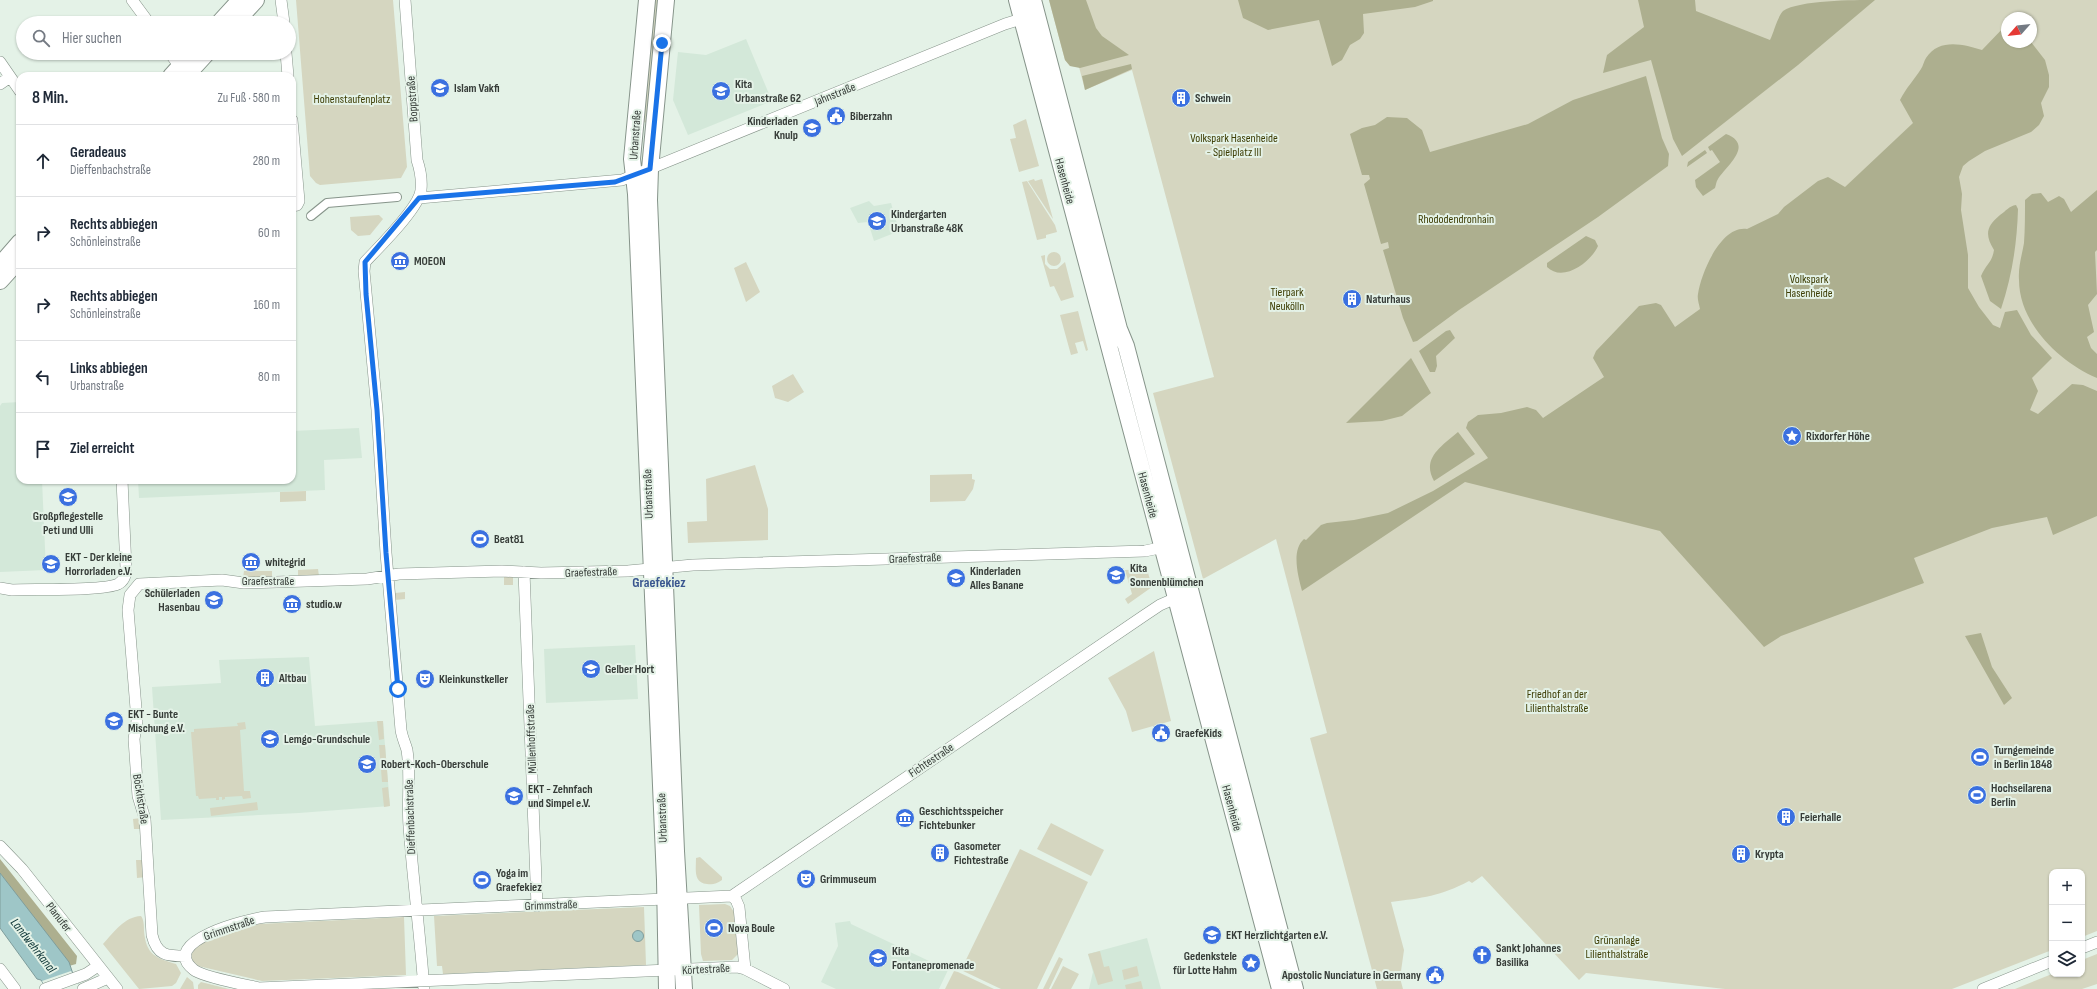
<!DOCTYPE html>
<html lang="de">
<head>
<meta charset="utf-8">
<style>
  :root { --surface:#fff; --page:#f6f6f7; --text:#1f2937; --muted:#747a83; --line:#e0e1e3 }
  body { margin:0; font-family:"Sofia Sans Condensed",sans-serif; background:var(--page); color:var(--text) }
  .controls { position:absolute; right:12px; bottom:12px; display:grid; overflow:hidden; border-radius:8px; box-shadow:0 1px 3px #0004 }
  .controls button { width:36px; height:36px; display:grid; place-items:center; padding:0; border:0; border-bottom:1px solid var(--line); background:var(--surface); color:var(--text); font:20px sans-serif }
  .compass { position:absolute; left:2001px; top:12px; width:36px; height:36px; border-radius:50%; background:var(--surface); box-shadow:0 1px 3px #0004; rotate:243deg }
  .stop { position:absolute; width:12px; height:12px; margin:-9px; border:3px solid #1a73e8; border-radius:50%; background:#fff }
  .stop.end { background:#1a73e8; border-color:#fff; box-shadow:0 1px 4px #0008 }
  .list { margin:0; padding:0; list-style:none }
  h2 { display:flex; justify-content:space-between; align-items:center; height:52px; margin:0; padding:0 16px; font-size:17px }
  h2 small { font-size:13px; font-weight:400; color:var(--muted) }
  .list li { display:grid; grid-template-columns:26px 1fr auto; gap:12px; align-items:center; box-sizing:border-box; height:72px; padding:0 16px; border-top:1px solid var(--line) }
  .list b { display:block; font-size:15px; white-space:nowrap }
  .list p { margin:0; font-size:13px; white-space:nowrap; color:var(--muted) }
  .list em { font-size:13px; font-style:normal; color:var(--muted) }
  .icon { flex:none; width:22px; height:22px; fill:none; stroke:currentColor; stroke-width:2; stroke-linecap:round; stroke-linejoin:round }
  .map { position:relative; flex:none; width:2097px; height:989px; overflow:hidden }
  .search { position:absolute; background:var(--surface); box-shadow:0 1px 3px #0004; left:16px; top:16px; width:280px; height:44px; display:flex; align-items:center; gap:10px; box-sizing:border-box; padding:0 14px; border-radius:22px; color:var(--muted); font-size:15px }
  .panel { position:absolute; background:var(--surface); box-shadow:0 1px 3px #0004; left:16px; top:72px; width:280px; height:412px; border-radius:12px }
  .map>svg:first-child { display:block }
</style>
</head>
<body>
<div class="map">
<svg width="2097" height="989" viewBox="0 0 2097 989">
  <rect width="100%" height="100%" fill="#e4f2e7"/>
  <path fill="#d3e8d9" d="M746,39L772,101L688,135L673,100L678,52L706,55Z
    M869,201L874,206L891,203L896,221L902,230L874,241L868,222L858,223L850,208Z
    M20,402V480H42L46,570L0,572V406L2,403Z
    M359,428L362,458L324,460L325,490L139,498L138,480H292V431Z
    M635,645L638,699L546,703L544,649Z
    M309,657L315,726L383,721L390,806L299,813L161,820L152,687L221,683L219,660Z
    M850,921L851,924L948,970L939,989H836L821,982L838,946L835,923Z
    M1147,938L1161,989H1089L1093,972L1088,954Z"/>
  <path fill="#d5d6c0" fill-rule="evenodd" d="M296,0H393L407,167L401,178L320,185L316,183L310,176Z
    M653,0H662L648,123L643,122Z
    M1049,0H2097V931L2082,937V872H2052V950L1952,989H1725L1586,973L1579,980L1482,876L1472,883L1469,881C1441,896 1422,898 1391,902L1404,950L1400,978L1403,989H1377L1310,738L1327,733L1276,539L1203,579L1153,393L1214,377L1132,70L1085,90L1079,67L1070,66L1065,60ZM2007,18H2031V42H2007Z
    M1026,119L1039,166L1019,172L1010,139L1016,138L1013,125Z
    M1034,179L1035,181L1042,179L1053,219L1028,181Z
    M1027,181L1055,225L1057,232L1046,235V238L1037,240L1022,182Z
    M379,215L383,219L370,235L358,236L351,230L350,217Z
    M1047 259a7 7 0 1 1 14 0a7 7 0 1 1-14 0Z
    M1045,255V264L1050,269H1057L1065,262L1074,297L1061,301L1054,286L1050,287L1041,256Z
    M746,262L760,292L746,302L734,268Z
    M1078,311L1088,350L1086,351L1083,341L1075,343L1078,353L1071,355L1060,315Z
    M793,374L804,392L788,402L775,398L772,386Z
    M755,465L768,509V540L688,543L687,522L707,521L706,479Z
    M972,474V479L975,480L973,489L965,501L930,502V475Z
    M306,491V501L280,502V492Z
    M318,569L319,576H298V570Z
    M1147,569L1152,587L1128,604L1125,599L1132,594L1125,570Z
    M244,571H272V577L243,578Z
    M504,576H513V585H504Z
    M405,592V599L395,600V593Z
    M1154,651L1171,721L1132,732L1126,711L1108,678Z
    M377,721H383L384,739L379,740Z
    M245,722L246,729L240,730L244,791H250L251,798L243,799L242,796L225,797V799L222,800V797H219V800H216V798L199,799L198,796H196L191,732H194V729L238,726L237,723Z
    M379,745H385L388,782H382Z
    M388,787L390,806L384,807L382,788Z
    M257,802L258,810L211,816L210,808Z
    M141,818V829H134L133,819Z
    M1051,823L1104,850L1091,876L1037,849Z
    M1020,849L1088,882L1037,989H1001L961,970Z
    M700,857L722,877V880C716,884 713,885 707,884C693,883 696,869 696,858Z
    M136,860H143L146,877L137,878Z
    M725,904L730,906L734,912L738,954L732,960L703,961L701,954L699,905Z
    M644,907L646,965L443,974L442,966H437L434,916Z
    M141,916C144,920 144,926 144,931C146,955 156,958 176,964L181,973L176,983L172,986L139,989L103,944C114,932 124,917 141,916Z
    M404,917L406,975L262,981L198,966L192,961L191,955L198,944L259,924Z
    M1100,951L1104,967L1109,966L1113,981L1098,985L1088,954Z
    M2097,954V984L2082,989H2015L2052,974H2082V960Z
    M1059,957L1063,959L1049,989H1043Z
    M1063,966L1079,974L1071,989H1051Z
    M1137,966L1139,976L1124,980L1122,970Z
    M954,971L958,972L994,989H945Z
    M187,977L193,982L194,989H180Z
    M1141,981L1143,989H1126L1125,985Z
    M201,982L229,989H198V985Z"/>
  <path fill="#adaf8f" d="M1049,0H1086L1096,28L1102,36L1129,55L1080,68L1070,66L1065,60Z
    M1238,0H1433V1L1415,7L1363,14L1364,33L1360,39L1350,45L1342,60L1332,66L1319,20L1268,30L1243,18Z
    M1638,0H1695L1696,11L1770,40C1774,32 1777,18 1783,11C1799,0 1854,0 1875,0L1798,65L1682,156L1673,139L1651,60L1603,73L1607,55L1644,27Z
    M2007,24V42H2031L2045,60L2049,75V87L2041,103L2044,116L2039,125L2031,132L1985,151L1969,161L1963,166L1959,177L1962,194L1961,210L1968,255V288L1979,307L1993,325L2000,328L2005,312L2017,310L2031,335L2052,358L2032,378L2038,391L2030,410L2038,414L2072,384L2083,385L2097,391V516L2053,535L2047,517L1992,528L1914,558L1924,583L1781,636L1764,647L1660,531L1465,482L1302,591C1298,576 1291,550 1304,539L1306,540L1321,525L1327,523L1354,520L1388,513L1433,491L1488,458L1466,428L1468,422L1478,415L1501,413L1527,407L1536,410L1543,418L1604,377L1593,358L1596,351L1639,306L1656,303L1661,305L1675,327L1700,309C1699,304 1697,299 1698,294C1701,273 1721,225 1747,229L1778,214L1784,207L1818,181L1828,177L1845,187L1913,123L1900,100C1906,88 1914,80 1921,69C1923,66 1924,61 1926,58C1939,38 1963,44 1982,50Z
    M1131,64L1132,69L1085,90L1082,76Z
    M1646,76L1662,138L1669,154L1668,166L1598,217L1459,310L1417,341L1413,342L1403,318L1383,250L1389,248L1388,242L1381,244L1364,184L1370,179L1369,175H1362L1350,134L1362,128L1375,125L1387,117L1407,118L1422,130L1430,152L1528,124L1573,100Z
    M1726,134C1755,145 1726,166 1718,179C1716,182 1716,185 1715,188L1703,196L1696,187L1695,180L1720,162L1712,150L1710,151L1708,147Z
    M1705,150L1707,153L1687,167L1688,162Z
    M2097,190V250L2095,252L2097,294L2088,305L2094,332L2087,337L2091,348L2097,354V378C2059,362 2019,323 2019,280C2018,267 2022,255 2024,243C2025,229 2025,214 2025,200L2032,194L2041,193L2048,202L2059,196L2064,199L2071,212Z
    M2016,205L2018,209C2017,244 2012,276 2001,309L1990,301L1981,276C1986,264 1992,263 1994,250C1984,234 1987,226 2000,215C2006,211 2009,206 2016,205Z
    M1586,236L1595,240L1598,246C1591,262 1563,283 1547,267V263Z
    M1450,330L1455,338L1436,356L1437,366L1435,372H1430L1419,351L1446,331Z
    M1411,358L1431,393L1402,416L1382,421L1346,423Z
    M1458,432L1475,454L1434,481C1421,458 1442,446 1458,432Z
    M1981,633L1992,667L2012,698L2004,705L1965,636Z
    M0,859L77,956L76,964L69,966L0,873Z"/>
  <path fill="#9ec6c7" stroke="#7f9d9c" d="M0,873L69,962L74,977L82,989H47L41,980L37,979L0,928Z
    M632.5 936a5.5 5.5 0 1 1 11 0a5.5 5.5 0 1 1-11 0Z"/>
  <path fill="#e4f2e7" d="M71,971L82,989H47L42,981Z"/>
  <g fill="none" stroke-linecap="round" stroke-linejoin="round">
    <defs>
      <path id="pedestrian" d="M311,216L327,203L397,197"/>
      <path id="minor" d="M132,0L149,23
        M281,0L284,23
        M405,0L417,160C420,169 422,180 421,190C420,207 378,248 365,262L364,271L377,410L386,553L401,730C402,737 405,743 407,750C411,775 407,801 409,826C413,881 420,934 424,989
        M170,53L180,67
        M286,53L288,76
        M0,62L20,91
        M0,84L10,77
        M292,120L299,201L297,205L292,206
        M419,198L622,180L1005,24L1028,17
        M524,572L537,906
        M0,588L12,590C31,589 105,591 118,584C124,581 126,575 126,568L122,480
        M0,846L22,869L117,989
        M732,896L736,900L739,907L745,969
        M2082,948L2097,942
        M186,956C167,956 157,956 152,935L145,819L138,796L134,739L137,721L128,610L130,595L139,584L222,580L244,583L367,579L399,574L502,571L541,573L628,571L693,565L1145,551L1169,546
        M0,969L15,989
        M45,989L86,974L98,966
        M83,989L108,978
        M784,989L745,969L737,967L259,988C246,985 203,977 194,970C157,941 249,919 265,917L732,896L1145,615L1160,605L1176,598
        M1983,989L2052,961"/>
      <path id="secondary" d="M647,0L632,159L636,194L665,880L667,989
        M666,0L650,169L649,200L676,851L684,989
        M1017,0L1280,989
        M1033,0L1119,329L1126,346L1295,989
        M219,23L240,0
        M235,23L256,0
        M171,76L190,55
        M186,76L207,53
        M0,265L20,242
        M0,281L20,259"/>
    </defs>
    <use href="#pedestrian" stroke="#86948a" stroke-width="10"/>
    <use href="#minor" stroke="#86948a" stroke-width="12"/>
    <use href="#secondary" stroke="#86948a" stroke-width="18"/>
    <use href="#pedestrian" stroke="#fff" stroke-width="8"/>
    <use href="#minor" stroke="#fff" stroke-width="11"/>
    <use href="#secondary" stroke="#fff" stroke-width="16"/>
  </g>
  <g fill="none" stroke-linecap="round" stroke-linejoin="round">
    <path stroke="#1a73e8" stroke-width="5" d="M398,689L386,553L377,410L366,294L365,262L419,198L615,182L650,169L662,43"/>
  </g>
  <defs>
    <symbol id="school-disc" viewBox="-11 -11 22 22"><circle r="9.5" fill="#3b70e0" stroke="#e4f2e7"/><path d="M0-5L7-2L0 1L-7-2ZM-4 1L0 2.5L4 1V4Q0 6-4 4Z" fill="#fff"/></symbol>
    <symbol id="building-disc" viewBox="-11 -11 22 22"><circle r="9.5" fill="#3b70e0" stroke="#e4f2e7"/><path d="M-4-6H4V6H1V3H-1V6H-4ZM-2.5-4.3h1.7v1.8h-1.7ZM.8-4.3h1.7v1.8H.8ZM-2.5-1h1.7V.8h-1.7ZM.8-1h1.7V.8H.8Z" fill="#fff"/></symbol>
    <symbol id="civic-disc" viewBox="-11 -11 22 22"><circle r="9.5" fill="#3b70e0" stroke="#e4f2e7"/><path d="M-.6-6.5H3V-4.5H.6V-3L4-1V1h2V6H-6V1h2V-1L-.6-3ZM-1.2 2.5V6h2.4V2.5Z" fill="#fff"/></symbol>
    <symbol id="museum-disc" viewBox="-11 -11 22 22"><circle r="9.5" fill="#3b70e0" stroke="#e4f2e7"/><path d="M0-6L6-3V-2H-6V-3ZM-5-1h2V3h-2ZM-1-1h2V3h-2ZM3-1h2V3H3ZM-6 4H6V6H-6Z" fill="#fff"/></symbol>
    <symbol id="sight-disc" viewBox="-11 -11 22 22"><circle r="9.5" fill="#3b70e0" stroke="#e4f2e7"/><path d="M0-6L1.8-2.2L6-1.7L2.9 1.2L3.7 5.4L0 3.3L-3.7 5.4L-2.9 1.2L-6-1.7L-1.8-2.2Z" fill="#fff"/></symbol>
    <symbol id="stadium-disc" viewBox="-11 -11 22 22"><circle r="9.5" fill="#3b70e0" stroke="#e4f2e7"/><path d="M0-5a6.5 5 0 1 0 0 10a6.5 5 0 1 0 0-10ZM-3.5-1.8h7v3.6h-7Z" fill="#fff"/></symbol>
    <symbol id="theatre-disc" viewBox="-11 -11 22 22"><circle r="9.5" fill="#3b70e0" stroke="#e4f2e7"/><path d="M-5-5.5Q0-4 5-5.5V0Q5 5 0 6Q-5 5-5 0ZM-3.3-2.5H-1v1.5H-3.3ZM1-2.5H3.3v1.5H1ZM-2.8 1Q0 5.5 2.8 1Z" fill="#fff"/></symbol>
    <symbol id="church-disc" viewBox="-11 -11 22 22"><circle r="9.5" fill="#3b70e0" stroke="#e4f2e7"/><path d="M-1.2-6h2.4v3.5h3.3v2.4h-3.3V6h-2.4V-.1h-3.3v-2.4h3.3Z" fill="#fff"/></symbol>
  </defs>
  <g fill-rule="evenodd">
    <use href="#school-disc" x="429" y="77" width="22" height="22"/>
    <use href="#school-disc" x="710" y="80" width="22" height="22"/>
    <use href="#building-disc" x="1170" y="87" width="22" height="22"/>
    <use href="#civic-disc" x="825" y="105" width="22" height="22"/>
    <use href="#school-disc" x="801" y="117" width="22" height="22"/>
    <use href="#school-disc" x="866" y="210" width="22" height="22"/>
    <use href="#museum-disc" x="389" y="250" width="22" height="22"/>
    <use href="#building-disc" x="1341" y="288" width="22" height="22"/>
    <use href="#sight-disc" x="1781" y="425" width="22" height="22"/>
    <use href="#school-disc" x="57" y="486" width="22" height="22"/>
    <use href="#stadium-disc" x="469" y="528" width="22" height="22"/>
    <use href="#museum-disc" x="240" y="551" width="22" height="22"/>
    <use href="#school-disc" x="40" y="553" width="22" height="22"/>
    <use href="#school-disc" x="1105" y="564" width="22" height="22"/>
    <use href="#school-disc" x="945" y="567" width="22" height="22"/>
    <use href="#school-disc" x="203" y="589" width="22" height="22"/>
    <use href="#museum-disc" x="281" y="593" width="22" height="22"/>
    <use href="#school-disc" x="580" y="658" width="22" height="22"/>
    <use href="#building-disc" x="254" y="667" width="22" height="22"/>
    <use href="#theatre-disc" x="414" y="668" width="22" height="22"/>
    <use href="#school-disc" x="103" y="710" width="22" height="22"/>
    <use href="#civic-disc" x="1150" y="722" width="22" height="22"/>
    <use href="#school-disc" x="259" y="728" width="22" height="22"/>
    <use href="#stadium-disc" x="1969" y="746" width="22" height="22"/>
    <use href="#school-disc" x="356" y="753" width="22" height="22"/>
    <use href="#stadium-disc" x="1966" y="784" width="22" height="22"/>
    <use href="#school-disc" x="503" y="785" width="22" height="22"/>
    <use href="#building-disc" x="1775" y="806" width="22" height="22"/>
    <use href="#museum-disc" x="894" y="807" width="22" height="22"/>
    <use href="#building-disc" x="929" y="842" width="22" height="22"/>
    <use href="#building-disc" x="1730" y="843" width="22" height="22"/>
    <use href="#theatre-disc" x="795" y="868" width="22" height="22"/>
    <use href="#stadium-disc" x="471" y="869" width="22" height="22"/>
    <use href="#stadium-disc" x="703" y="917" width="22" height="22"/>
    <use href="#school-disc" x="1201" y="924" width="22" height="22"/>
    <use href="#church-disc" x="1471" y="944" width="22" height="22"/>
    <use href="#school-disc" x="867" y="947" width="22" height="22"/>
    <use href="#sight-disc" x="1240" y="952" width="22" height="22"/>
    <use href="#civic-disc" x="1424" y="964" width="22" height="22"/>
  </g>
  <g text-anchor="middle" stroke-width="4" stroke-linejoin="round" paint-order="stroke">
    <g font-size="12" font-weight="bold" fill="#363c38" stroke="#e4f2e7" text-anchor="start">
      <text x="735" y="88">Kita<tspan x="735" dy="14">Urbanstraße 62</tspan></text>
      <text x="454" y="92">Islam Vakfi</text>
      <text x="1195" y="102">Schwein</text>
      <text x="850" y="120">Biberzahn</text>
      <text x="798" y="125" text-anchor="end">Kinderladen<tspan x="798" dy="14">Knulp</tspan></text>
      <text x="891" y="218">Kindergarten<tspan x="891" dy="14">Urbanstraße 48K</tspan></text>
      <text x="414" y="265">MOEON</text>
      <text x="1366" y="303">Naturhaus</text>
      <text x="1806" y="440">Rixdorfer Höhe</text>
      <text x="68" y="520" text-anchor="middle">Großpflegestelle<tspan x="68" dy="14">Peti und Ulli</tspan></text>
      <text x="494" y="543">Beat81</text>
      <text x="65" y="561">EKT - Der kleine<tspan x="65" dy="14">Horrorladen e.V.</tspan></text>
      <text x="265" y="566">whitegrid</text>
      <text x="1130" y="572">Kita<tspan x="1130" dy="14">Sonnenblümchen</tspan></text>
      <text x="970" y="575">Kinderladen<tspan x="970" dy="14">Alles Banane</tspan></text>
      <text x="200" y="597" text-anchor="end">Schülerladen<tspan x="200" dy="14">Hasenbau</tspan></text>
      <text x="306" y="608">studio.w</text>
      <text x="605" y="673">Gelber Hort</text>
      <text x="279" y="682">Altbau</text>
      <text x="439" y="683">Kleinkunstkeller</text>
      <text x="128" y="718">EKT - Bunte<tspan x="128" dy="14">Mischung e.V.</tspan></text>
      <text x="1175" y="737">GraefeKids</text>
      <text x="284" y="743">Lemgo-Grundschule</text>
      <text x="1994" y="754">Turngemeinde<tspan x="1994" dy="14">in Berlin 1848</tspan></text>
      <text x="381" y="768">Robert-Koch-Oberschule</text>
      <text x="1991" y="792">Hochseilarena<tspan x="1991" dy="14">Berlin</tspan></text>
      <text x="528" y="793">EKT - Zehnfach<tspan x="528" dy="14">und Simpel e.V.</tspan></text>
      <text x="919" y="815">Geschichtsspeicher<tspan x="919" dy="14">Fichtebunker</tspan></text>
      <text x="1800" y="821">Feierhalle</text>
      <text x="954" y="850">Gasometer<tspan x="954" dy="14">Fichtestraße</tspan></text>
      <text x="1755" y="858">Krypta</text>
      <text x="496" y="877">Yoga im<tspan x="496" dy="14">Graefekiez</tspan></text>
      <text x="820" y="883">Grimmuseum</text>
      <text x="728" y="932">Nova Boule</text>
      <text x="1226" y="939">EKT Herzlichtgarten e.V.</text>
      <text x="1496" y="952">Sankt Johannes<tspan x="1496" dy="14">Basilika</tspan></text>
      <text x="892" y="955">Kita<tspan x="892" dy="14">Fontanepromenade</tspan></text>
      <text x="1237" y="960" text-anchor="end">Gedenkstele<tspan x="1237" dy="14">für Lotte Hahm</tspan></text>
      <text x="1421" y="979" text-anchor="end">Apostolic Nunciature in Germany</text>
    </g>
    <g font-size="12" fill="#363c38" stroke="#e4f2e7">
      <text transform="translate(835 94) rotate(-22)" y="4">Jahnstraße</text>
      <text transform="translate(412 99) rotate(-94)" y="4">Boppstraße</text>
      <text transform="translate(635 135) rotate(-86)" y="4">Urbanstraße</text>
      <text transform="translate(1065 181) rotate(75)" y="4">Hasenheide</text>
      <text transform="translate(648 494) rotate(-92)" y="4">Urbanstraße</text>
      <text transform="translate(1148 495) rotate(75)" y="4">Hasenheide</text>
      <text transform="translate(915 558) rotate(-2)" y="4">Graefestraße</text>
      <text transform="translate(591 572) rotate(-2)" y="4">Graefestraße</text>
      <text x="268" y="585">Graefestraße</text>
      <text transform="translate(531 739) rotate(-92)" y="4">Müllenhoffstraße</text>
      <text transform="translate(931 760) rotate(-34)" y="4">Fichtestraße</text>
      <text transform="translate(141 799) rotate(81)" y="4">Böckhstraße</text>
      <text transform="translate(1232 808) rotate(75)" y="4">Hasenheide</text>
      <text transform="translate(410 817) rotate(-92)" y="4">Dieffenbachstraße</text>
      <text transform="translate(662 818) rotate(-92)" y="4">Urbanstraße</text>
      <text transform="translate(551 905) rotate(-2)" y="4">Grimmstraße</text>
      <text transform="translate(59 917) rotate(52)" y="4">Planufer</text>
      <text transform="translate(229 928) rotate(-19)" y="4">Grimmstraße</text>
      <text transform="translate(706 969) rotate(-3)" y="4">Körtestraße</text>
    </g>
    <g font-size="12" fill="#3d3d04" stroke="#e4f2e7">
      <text x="352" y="103">Hohenstaufenplatz</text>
      <text x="1234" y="142">Volkspark Hasenheide<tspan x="1234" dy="14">- Spielplatz III</tspan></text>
      <text x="1456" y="223">Rhododendronhain</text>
      <text x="1809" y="283">Volkspark<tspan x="1809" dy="14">Hasenheide</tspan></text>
      <text x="1287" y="296">Tierpark<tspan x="1287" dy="14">Neukölln</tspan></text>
      <text x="1557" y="698">Friedhof an der<tspan x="1557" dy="14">Lilienthalstraße</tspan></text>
      <text x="1617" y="944">Grünanlage<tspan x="1617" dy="14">Lilienthalstraße</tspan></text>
    </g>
    <g font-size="13" font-style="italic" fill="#0c3435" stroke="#e4f2e7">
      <text transform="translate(34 945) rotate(52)" y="5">Landwehrkanal</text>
    </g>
    <g font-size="14" font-weight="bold" fill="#39558f" stroke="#e4f2e7">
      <text x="659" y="587">Graefekiez</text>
    </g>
  </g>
</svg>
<div class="controls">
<button>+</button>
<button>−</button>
<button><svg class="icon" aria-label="layers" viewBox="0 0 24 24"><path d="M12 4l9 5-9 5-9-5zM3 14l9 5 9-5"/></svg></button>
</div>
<svg class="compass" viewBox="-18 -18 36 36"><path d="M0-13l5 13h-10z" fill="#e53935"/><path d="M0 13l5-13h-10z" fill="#747a83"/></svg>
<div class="stop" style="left:398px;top:689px"></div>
<div class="stop end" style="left:662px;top:43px"></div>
<div class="search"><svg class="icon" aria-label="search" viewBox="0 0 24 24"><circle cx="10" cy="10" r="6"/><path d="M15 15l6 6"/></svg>Hier suchen</div>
<section class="panel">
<h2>8 Min.<small>Zu Fuß · 580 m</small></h2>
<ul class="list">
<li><svg class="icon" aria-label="ahead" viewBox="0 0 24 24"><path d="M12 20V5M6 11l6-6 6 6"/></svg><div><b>Geradeaus</b><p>Dieffenbachstraße</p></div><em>280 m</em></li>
<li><svg class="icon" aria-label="right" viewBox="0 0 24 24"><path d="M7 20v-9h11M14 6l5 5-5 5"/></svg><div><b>Rechts abbiegen</b><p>Schönleinstraße</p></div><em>60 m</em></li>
<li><svg class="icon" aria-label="right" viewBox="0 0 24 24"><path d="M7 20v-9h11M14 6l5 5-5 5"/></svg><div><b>Rechts abbiegen</b><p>Schönleinstraße</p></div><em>160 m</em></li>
<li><svg class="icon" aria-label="left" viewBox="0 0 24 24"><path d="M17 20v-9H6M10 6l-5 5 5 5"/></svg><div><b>Links abbiegen</b><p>Urbanstraße</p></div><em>80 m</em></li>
<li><svg class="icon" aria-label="arrive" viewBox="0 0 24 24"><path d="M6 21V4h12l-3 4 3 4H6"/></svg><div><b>Ziel erreicht</b></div></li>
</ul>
</section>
</div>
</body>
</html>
